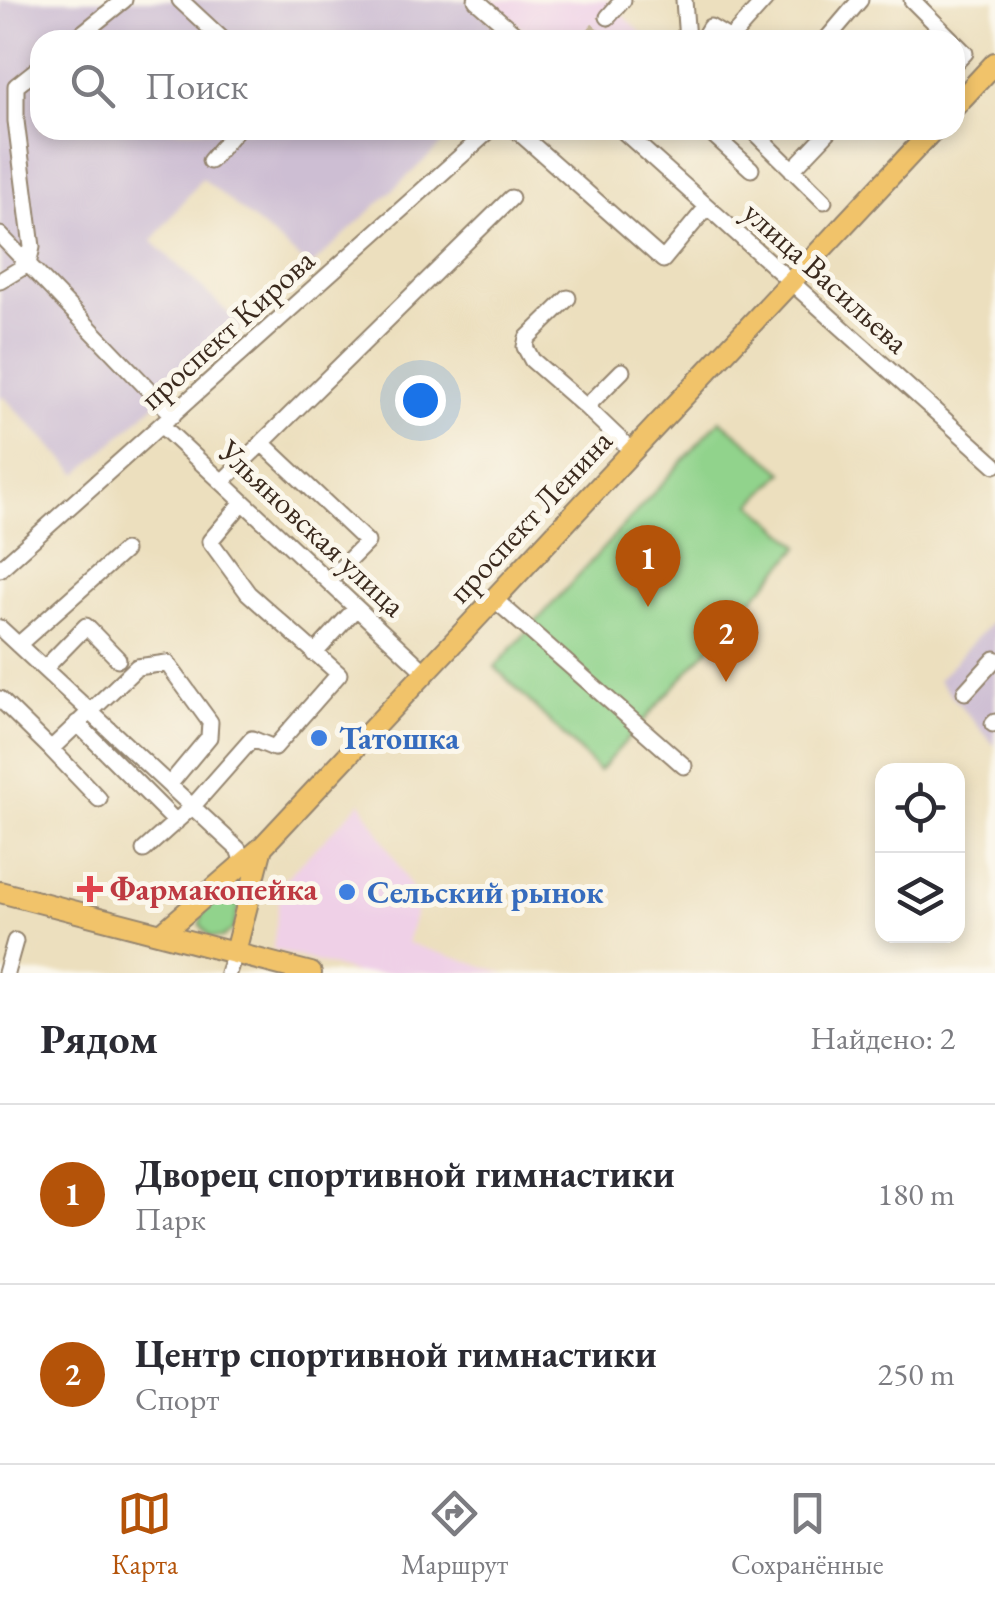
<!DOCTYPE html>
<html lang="ru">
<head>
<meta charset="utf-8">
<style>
  :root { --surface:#fff; --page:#f2f2f3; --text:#2b2b33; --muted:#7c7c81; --line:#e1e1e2; --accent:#b45309 }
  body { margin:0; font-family:"EB Garamond",serif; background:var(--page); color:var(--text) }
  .controls { position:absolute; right:30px; bottom:30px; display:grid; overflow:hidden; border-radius:20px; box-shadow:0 5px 15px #0003 }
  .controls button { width:90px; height:90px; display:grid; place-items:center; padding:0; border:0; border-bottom:2px solid var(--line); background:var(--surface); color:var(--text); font:50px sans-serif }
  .you { position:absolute; left:420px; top:400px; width:35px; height:35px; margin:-25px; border:8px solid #fff; border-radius:50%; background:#1a73e8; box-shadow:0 0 0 15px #1a73e833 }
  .badge { display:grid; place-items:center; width:65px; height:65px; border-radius:50%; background:var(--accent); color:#fff; font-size:32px; font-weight:700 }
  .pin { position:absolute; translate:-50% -82px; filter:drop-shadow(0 2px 5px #0008) }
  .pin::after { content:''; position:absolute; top:52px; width:35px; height:30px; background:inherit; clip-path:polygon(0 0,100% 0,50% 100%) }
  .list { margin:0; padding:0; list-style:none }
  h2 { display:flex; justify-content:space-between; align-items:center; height:130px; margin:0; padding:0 40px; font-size:42px }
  h2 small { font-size:32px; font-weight:400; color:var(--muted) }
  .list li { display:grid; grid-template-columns:65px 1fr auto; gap:30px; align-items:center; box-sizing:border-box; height:180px; padding:0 40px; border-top:2px solid var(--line) }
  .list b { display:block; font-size:38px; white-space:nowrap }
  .list p { margin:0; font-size:32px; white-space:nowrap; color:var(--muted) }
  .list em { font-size:32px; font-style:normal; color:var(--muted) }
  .icon { flex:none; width:55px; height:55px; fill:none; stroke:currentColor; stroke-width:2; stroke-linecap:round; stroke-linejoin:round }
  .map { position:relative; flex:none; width:995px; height:973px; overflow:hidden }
  .search { position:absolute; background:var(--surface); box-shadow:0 5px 15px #0003; left:30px; right:30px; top:30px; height:110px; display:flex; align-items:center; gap:25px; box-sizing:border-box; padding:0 35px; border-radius:30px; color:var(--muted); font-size:38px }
  .sheet { height:490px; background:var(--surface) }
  nav { display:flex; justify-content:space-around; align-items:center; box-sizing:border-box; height:140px; border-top:2px solid var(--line); background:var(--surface); font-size:28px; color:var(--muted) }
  nav a { display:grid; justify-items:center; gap:5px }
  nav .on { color:var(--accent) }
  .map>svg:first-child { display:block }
</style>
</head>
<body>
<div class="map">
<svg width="995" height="973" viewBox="0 0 995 973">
  <rect width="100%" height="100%" fill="#fbf7ec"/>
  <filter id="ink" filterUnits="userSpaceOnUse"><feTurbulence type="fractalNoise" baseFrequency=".01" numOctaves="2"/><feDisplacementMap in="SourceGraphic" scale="20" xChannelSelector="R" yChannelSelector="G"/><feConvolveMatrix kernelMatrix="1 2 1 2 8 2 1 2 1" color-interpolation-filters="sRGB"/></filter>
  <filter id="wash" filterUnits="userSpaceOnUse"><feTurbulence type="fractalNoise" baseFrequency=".0048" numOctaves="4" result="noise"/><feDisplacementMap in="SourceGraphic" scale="40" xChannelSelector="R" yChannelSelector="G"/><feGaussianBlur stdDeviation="2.25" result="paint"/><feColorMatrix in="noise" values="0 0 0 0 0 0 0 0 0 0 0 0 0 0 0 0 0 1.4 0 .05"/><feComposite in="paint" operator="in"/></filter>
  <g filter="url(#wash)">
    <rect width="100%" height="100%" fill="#ecdfbe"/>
    <path fill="#efd0e7" d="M491,0H606L649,40H535Z
      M361,802L419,901L407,943L506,973H356L273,949L281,883Z"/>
    <path fill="#cdbed3" d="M0,0H467L510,40H40V130H457L310,267L202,178L152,241L242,326L78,474L3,396L0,398Z
      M995,618V746L938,680Z"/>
    <path fill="#91d38c" stroke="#667e55" stroke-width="2.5" d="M720,420L784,472L752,504L800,546L599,771L495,667Z
      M249,868L233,930L222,938L210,937L200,924L204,908Z"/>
  </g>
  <g filter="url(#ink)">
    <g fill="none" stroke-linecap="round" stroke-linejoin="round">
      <path stroke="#c9bb9e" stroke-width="15" stroke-dasharray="15 8" stroke-linecap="butt" d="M588,40L608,17"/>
      <defs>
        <path id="minor" d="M180,0L223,40
          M476,0L522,40
          M684,0L687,40
          M912,0L952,40
          M608,17L623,0
          M74,40L124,0
          M702,40L710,27L730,39L765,0
          M826,40L860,0
          M955,43L965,53L955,63
          M516,130L663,260L707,207
          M622,130L995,465
          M708,130L751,169
          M752,130L824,201
          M210,161L236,130
          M792,170L830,130
          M0,235L173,415
          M0,281L28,264L32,247L16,121V86L40,67
          M568,298L527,338L525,347L532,360L586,407
          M622,371L586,407L632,451
          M161,425L424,671
          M262,443L367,542L328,581
          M222,482L511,198
          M0,569L490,130
          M493,598L684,766
          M0,628L238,849L243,862
          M18,645L124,551
          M314,654L356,608
          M45,668L86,626L118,659
          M965,692L995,659
          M0,699L51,749L137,667L167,663L210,722L209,737L169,785
          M77,723L176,822
          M993,724L995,722
          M51,749L99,799
          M144,850L192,807L252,739L274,748L339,674L248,593L210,541L243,502
          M6,973L15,941
          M228,973L235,952"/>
        <path id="major" d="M955,106L995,63
          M0,892L311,973
          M161,934L262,847L933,130
          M235,952L262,847"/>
      </defs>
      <use href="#minor" stroke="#94846e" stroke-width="19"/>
      <use href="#major" stroke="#94846e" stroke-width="24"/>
      <use href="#minor" stroke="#fff" stroke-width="15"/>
      <use href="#major" stroke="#f1c36a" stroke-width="20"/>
    </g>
  </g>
  <g fill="#3f7fe0" stroke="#fbf7ec" stroke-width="4">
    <circle cx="319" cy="738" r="10"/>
    <circle cx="347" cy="892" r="10"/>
  </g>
  <path fill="#e0444e" stroke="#fbf7ec" stroke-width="4" d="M85 874h10v10h10v10h-10v10h-10v-10h-10v-10h10z"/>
  <g text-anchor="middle" stroke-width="10" stroke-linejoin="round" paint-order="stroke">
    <g font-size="32" fill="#3b2a1e" stroke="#fbf7ec">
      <text transform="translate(826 277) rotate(42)" y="11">улица Васильева</text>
      <text transform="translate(227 329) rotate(-42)" y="11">проспект Кирова</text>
      <text transform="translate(530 516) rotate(-47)" y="11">проспект Ленина</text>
      <text transform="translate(312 528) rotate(43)" y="11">Ульяновская улица</text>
    </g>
    <g font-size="32" font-weight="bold" fill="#366cbe" stroke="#fbf7ec" text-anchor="start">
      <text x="339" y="749">Татошка</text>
      <text x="367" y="903">Сельский рынок</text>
    </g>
    <g font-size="32" font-weight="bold" fill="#be3a42" stroke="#fbf7ec" text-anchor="start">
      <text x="110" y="900">Фармакопейка</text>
    </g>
  </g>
</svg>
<div class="controls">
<button><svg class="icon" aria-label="locate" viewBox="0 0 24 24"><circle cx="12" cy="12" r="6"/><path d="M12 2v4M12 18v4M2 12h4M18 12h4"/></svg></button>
<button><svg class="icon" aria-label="layers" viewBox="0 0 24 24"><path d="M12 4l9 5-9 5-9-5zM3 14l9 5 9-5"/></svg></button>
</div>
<div class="you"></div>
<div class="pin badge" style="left:648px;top:607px">1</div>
<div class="pin badge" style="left:726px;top:682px">2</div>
<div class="search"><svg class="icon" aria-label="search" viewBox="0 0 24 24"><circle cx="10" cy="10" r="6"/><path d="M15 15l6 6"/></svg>Поиск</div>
</div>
<section class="sheet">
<h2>Рядом<small>Найдено: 2</small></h2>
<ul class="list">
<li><span class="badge">1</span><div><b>Дворец спортивной гимнастики</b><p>Парк</p></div><em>180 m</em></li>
<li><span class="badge">2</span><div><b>Центр спортивной гимнастики</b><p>Спорт</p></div><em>250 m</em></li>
</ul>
</section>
<nav>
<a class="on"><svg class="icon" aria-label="map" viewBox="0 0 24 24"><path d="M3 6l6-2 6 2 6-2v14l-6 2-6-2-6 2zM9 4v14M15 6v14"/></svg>Карта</a>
<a><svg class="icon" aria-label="directions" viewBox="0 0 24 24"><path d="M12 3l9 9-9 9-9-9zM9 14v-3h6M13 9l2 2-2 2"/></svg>Маршрут</a>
<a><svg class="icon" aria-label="saved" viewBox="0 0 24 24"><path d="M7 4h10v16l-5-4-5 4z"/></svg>Сохранённые</a>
</nav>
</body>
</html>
